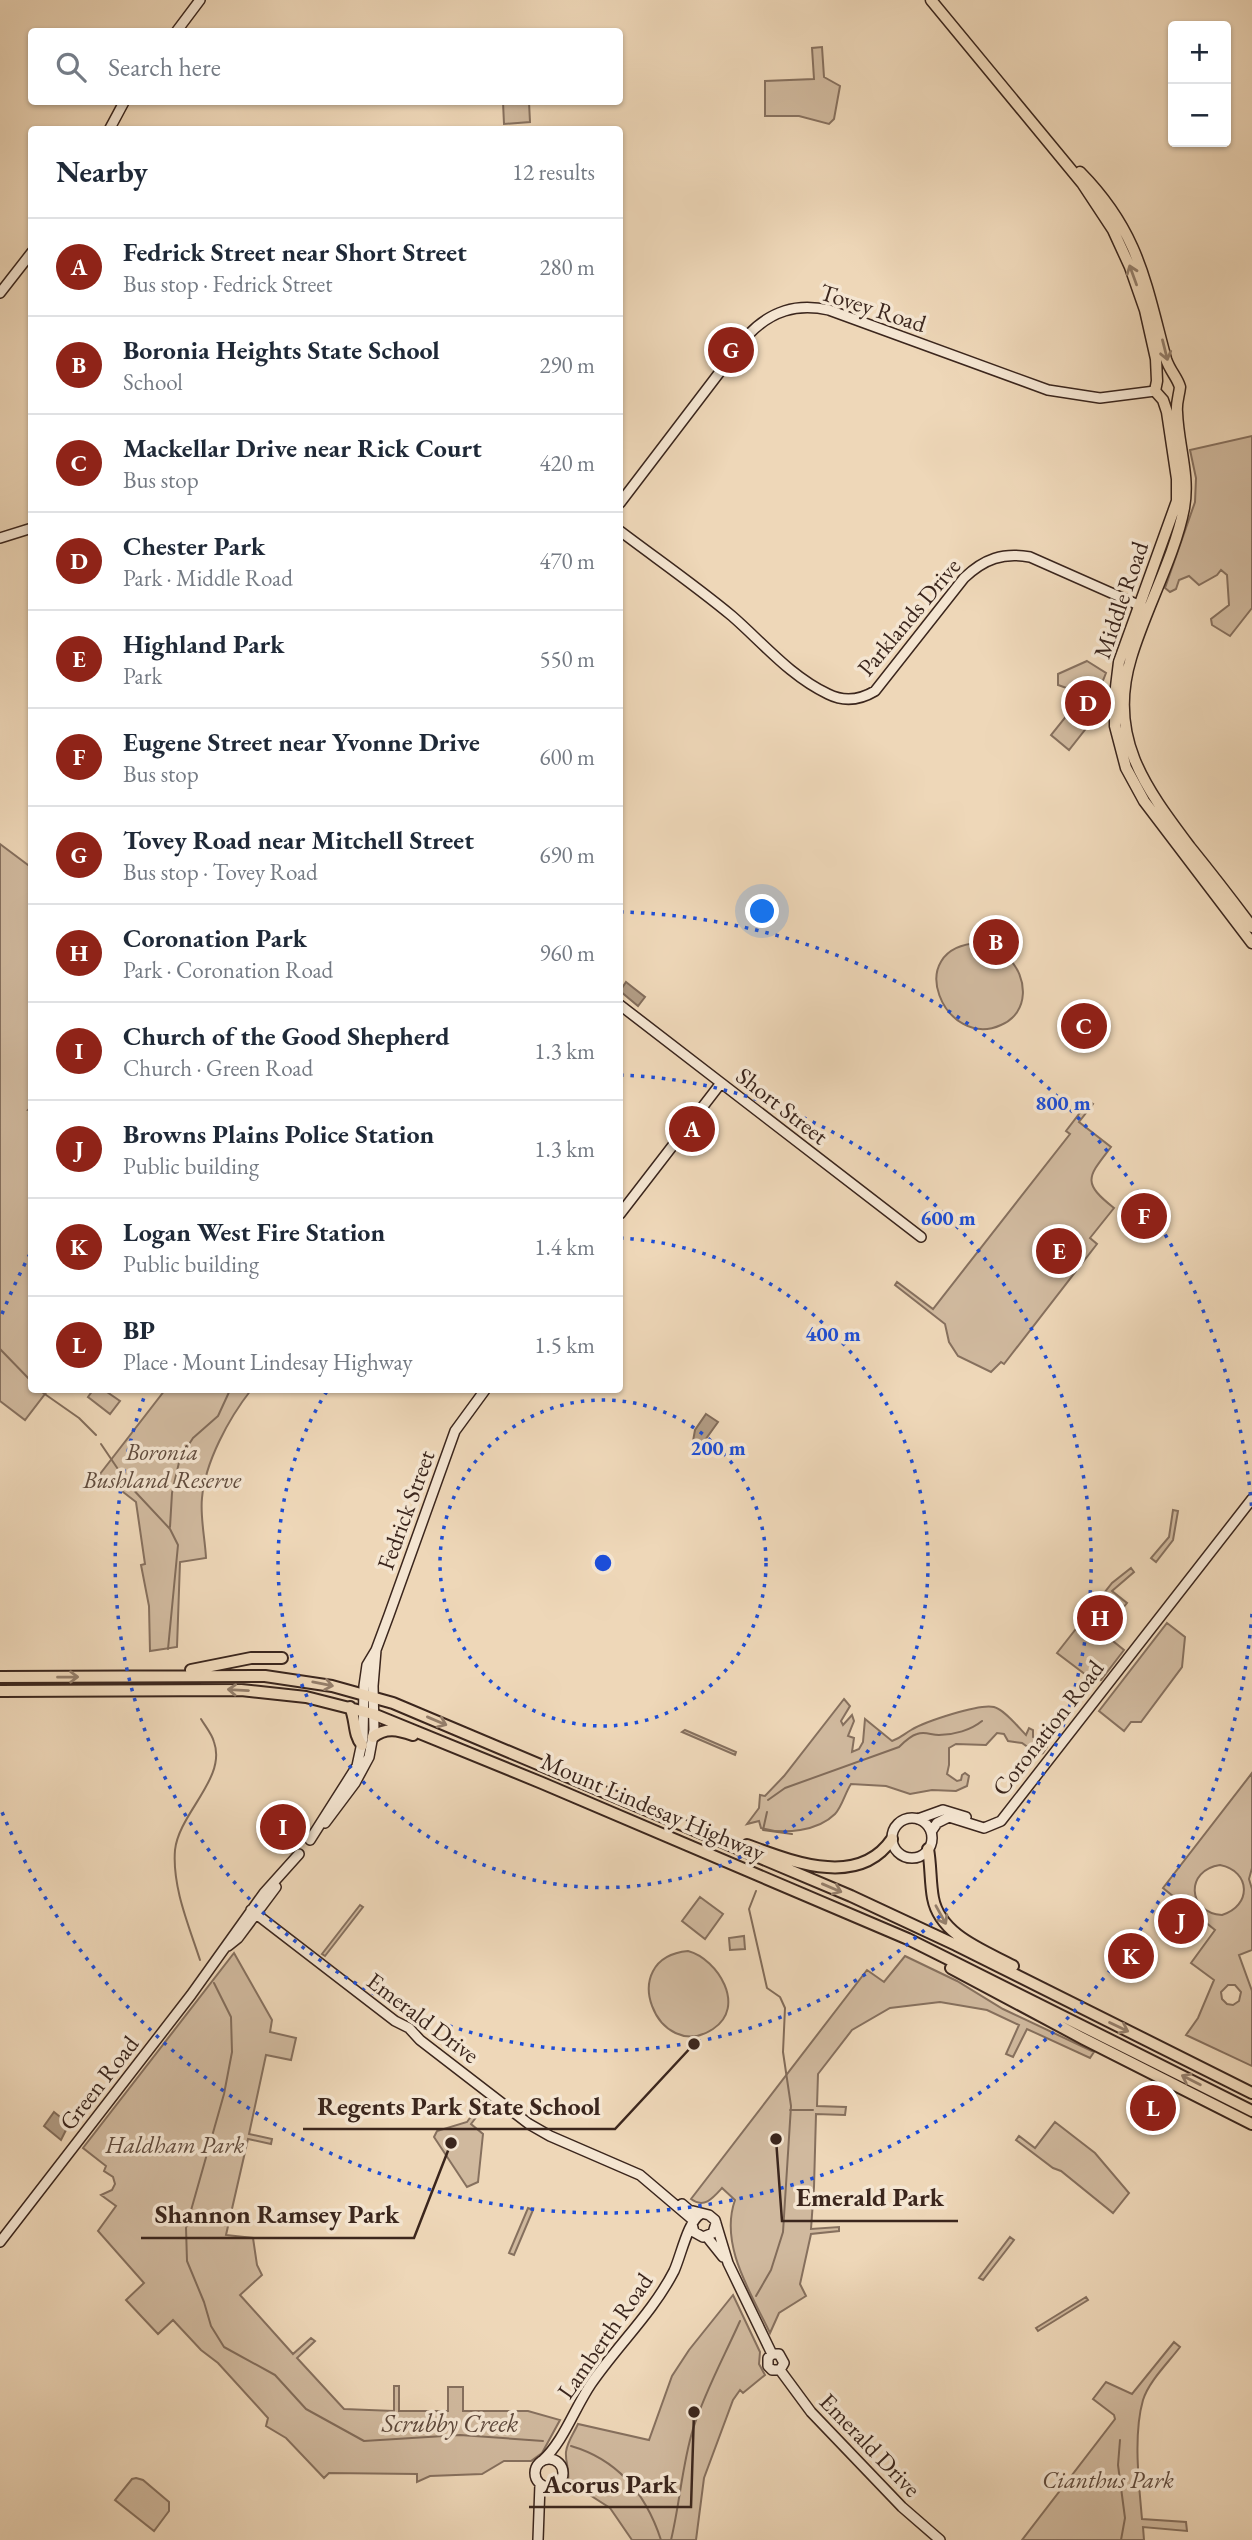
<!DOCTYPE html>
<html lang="en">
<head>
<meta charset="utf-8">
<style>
  :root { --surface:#fff; --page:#f2f2f3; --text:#1f2937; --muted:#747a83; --line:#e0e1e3; --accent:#8f2418 }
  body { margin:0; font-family:"EB Garamond",serif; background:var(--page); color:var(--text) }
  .controls { position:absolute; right:21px; top:21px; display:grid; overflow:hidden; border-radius:7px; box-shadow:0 2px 5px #0004 }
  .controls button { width:63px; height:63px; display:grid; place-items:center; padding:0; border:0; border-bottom:2px solid var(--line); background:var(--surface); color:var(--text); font:35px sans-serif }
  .you { position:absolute; left:763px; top:912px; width:24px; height:24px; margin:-18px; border:5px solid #fff; border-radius:50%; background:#1a73e8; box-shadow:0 0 0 10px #1a73e833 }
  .badge { display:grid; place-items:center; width:46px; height:46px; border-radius:50%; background:var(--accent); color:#fff; font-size:23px; font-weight:700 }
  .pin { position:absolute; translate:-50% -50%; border:4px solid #fff; box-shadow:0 2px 7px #0006 }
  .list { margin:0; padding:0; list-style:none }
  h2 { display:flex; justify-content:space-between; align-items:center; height:91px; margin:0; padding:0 28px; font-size:30px }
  h2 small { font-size:23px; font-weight:400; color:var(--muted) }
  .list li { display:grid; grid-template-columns:46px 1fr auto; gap:21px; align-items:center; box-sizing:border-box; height:98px; padding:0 28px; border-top:2px solid var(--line) }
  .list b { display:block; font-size:26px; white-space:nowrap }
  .list p { margin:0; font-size:23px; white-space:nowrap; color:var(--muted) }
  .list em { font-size:23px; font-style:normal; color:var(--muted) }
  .icon { flex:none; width:38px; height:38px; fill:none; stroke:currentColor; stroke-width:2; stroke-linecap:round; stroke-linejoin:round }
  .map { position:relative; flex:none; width:1252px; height:2540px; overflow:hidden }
  .search { position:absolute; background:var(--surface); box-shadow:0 2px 5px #0004; left:28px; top:28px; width:595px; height:77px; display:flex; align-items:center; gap:18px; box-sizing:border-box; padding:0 24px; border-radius:7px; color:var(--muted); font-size:26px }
  .panel { position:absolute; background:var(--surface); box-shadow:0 2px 5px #0004; left:28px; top:126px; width:595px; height:1267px; border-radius:7px }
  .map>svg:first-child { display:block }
</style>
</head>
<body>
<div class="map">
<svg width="1252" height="2540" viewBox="0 0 1252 2540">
  <rect width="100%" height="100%" fill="#eed7b8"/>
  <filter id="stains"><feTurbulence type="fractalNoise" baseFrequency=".00286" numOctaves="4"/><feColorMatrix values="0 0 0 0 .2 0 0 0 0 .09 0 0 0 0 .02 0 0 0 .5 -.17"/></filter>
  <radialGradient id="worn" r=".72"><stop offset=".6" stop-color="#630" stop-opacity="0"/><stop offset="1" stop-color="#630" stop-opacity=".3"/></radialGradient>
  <path fill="#d0b99e" stroke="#86705e" stroke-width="2" fill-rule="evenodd" d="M822,47L824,77L840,86L834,119L829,124L799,116H765V81L814,79L812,48Z
    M503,102H529L530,122L504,124Z
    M1252,436V608L1230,636L1212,625L1211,619L1229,605L1227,575L1221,570L1217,575L1199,585L1189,576L1179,580L1176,589L1170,592L1165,588L1195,502L1196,478L1190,450Z
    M1087,661L1106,673L1098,693L1099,712L1069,750L1051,735L1084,694L1058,685V674Z
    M0,844L32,868V1106L28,1110L32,1111V1390H48L25,1420L0,1401Z
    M979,943C989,947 999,950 1008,958C1028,976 1030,1013 1001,1025C945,1051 900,947 979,943Z
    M1089,1101L1093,1104L1079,1122L1111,1147C1088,1177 1081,1182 1114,1208L1090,1238L1097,1244L1004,1364L1001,1362L991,1372L958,1356L949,1342L945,1324L895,1285L897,1282L933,1309L1070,1134L1066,1131Z
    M93,1390H104L120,1401L110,1414L88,1397Z
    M165,1390H251C229,1418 205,1462 202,1498C200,1517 205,1538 206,1558L180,1562L177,1647L150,1651L149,1606L141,1565L145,1564L136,1502L100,1474Z
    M1173,1510L1178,1511L1173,1540L1156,1562L1151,1558L1169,1537Z
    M1131,1568L1134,1572L1112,1591L1127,1603L1103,1633L1124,1650L1101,1680L1094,1681L1057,1653L1112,1583Z
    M1167,1623L1185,1637L1182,1667L1141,1722H1131L1124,1731L1099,1711Z
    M844,1699L850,1706L841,1721L843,1725L852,1715L854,1721L848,1736L854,1738L852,1752L859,1749L863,1742L865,1719L892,1741C901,1738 904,1734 911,1730C924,1722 980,1703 994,1707C1005,1710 1018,1727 1026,1735L1029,1728L1033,1730V1737L1047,1747L1043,1753L1039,1755L1022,1743L1008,1741L1004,1734L997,1733L986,1745L956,1744L949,1748V1765L947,1774L957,1781L961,1780L962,1775L965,1773L969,1776L967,1786L956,1791L932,1790L910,1794L886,1786L851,1784C845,1793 842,1807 835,1814C818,1831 784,1835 761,1828L759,1821L747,1824L759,1808L760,1795L765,1796L784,1776Z
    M685,1730L736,1752L735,1755L682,1732Z
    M1252,1773V1868L1249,1879L1252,1889V1950L1239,1955L1252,1991V2066L1186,2035L1198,2018L1214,1980L1191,1963L1215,1930L1163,1888ZM1220,1865C1251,1871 1252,1906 1222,1915C1187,1913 1185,1870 1220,1865ZM1228,1985H1235L1241,1992L1239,2001L1233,2005L1227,2004L1222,1999L1221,1992Z
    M700,1897L723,1914L705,1939L682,1921Z
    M360,1905L363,1907L325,1956L322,1954Z
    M744,1936L745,1949L730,1950L729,1938Z
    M688,1951C718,1959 747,2007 713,2029C658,2065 614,1958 688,1951Z
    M234,1953L272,2020L270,2032L296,2038L291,2060L266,2055L249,2134L272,2139L271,2144L248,2139L226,2235L253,2238L257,2265L262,2275L240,2295L293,2354L311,2338L315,2341L297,2358L344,2409L394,2411V2386H399V2411H448V2387H463V2411H528L560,2420L542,2453L531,2461H504L482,2474L430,2476L417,2482V2474L329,2473L324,2478L286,2438L266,2426L268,2418L218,2363L201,2350L173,2320L158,2334L126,2300L144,2283L98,2231L116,2206L101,2195L112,2190L115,2184L113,2177L104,2171L106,2166L83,2148Z
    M905,1956L957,1981L1003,2009L1094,2052L1090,2058L1027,2029L1013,2057L1006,2054L1019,2025L987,2010L940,2002L890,2008L852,2030L818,2074L817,2106L846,2107L845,2115L816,2114L814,2187L811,2229L839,2227V2231L811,2234L800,2284L806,2296L779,2313L770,2333C751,2293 719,2245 735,2200L722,2188C713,2198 704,2209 691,2199L867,1970L884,1982Z
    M483,2100L487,2103L471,2124L483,2134L478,2182L467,2187L434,2137L437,2131L467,2122Z
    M1055,2122L1095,2153L1129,2193L1113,2213L1061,2171L1053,2168L1016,2140L1019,2136L1035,2148Z
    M528,2208L533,2210L514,2255L509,2253Z
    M1010,2237L1014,2240L983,2280L979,2278Z
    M733,2295L760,2352L759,2364L765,2375L743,2393L740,2390L733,2400L704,2478L696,2540H632L610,2508L568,2481C570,2470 565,2462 566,2452C567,2442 574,2433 578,2424L649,2440L672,2376L689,2350Z
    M1086,2297L1088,2300L1038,2331L1036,2328Z
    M1174,2342L1180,2347C1168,2363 1149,2381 1143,2400C1133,2435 1139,2484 1142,2519L1186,2522L1187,2531L1143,2527L1144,2540H1022L1115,2419L1114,2415L1093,2399L1106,2382L1132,2394Z
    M136,2478L143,2480L169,2502V2511L154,2531L115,2500L132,2479Z"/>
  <path fill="#b19b83" stroke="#826c5a" stroke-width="2" d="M626,982L645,997L638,1006L620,991Z
    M706,1414L718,1422L700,1447L693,1441L695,1430Z
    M54,2112L69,2124L61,2140L44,2126Z"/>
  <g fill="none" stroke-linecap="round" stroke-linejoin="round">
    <path stroke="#826c5a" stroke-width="2" d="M0,1349L32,1382
      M39,1390L79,1418L96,1435
      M101,1444L128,1484L170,1529L178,1545L168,1649
      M170,1527L172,1493L180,1458L193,1438L218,1416L230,1390
      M768,1800L785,1788L899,1747C904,1742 910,1736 917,1734C925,1731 931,1735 939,1735C954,1735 971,1730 982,1721
      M767,1812L763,1830L792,1834
      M756,1891L749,1909L767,1988L780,1997L785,2008L783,2052L791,2106L783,2232L771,2270L756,2296
      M200,1960C189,1926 172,1887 175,1850C179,1813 227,1778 214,1742C212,1734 205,1726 201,1719
      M214,1983L231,2017L232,2052L224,2094L186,2228L187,2261L204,2302L211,2326L224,2347L275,2375L306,2409L364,2441L460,2435L543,2441
      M790,2110H813
      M1120,2440L1118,2465L1125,2518L1121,2540
      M571,2446C619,2460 646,2494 661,2540
      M671,2540C680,2503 682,2465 693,2429C705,2391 724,2357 740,2321"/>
    <defs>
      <path id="secondary" d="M176,32L200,0
        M109,130L124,102
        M0,293L32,252
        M620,503L748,335C771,311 796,303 829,310L1048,390L1100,398L1155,391
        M620,531C657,559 696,586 732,616C763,643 790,676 828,694C844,702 860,700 875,691L964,578C984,559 1003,552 1030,557L1143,607
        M0,538L32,528
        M620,1005L921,1237
        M620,1214L721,1083
        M892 1838a20 20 0 1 1 40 0a20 20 0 1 1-40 0Z
        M918,1819L943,1810L966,1817
        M325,1823L355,1783L369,1757L374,1730L373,1686L376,1650
        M931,1832L937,1823L949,1817L984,1828L1001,1821L1252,1499
        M310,1840L357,1766L363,1738L364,1686L367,1665L376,1650L389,1615L455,1431L485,1390
        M251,1910L395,2021L409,2028L420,2040L529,2124L550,2136L640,2175L693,2220
        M228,1946L238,1938L276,1887
        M682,2204L689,2210L709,2215L715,2220L728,2263L772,2354
        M692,2224L694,2232L703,2237L713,2233L716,2223
        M707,2237L723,2257
        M0,2242L191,1995L264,1893L299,1854
        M772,2354L768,2358V2366L772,2370H780
        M772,2354H779L784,2363L780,2370
        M780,2370L811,2412L902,2507L940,2540
        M535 2473a14 14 0 1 1 28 0a14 14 0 1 1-28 0Z
        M542,2461C564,2441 574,2409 591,2384C617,2346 653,2312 674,2271C681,2256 688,2220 701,2214
        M538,2540L540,2484"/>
      <path id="primary" d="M931,0L1082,183L1113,230L1130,267L1145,310L1156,359L1157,381L1155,391L1163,400L1167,412L1177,479V501L1119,662L1115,695V726L1126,768L1144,801L1252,943
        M1080,172C1139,232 1145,281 1166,359C1170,371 1177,377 1180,387C1179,396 1176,403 1177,412C1178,445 1190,475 1184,508C1175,556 1145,610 1131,658C1107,737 1145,787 1190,847C1211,873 1232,900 1252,927"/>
      <path id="highway" d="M191,1670L251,1658H282
        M0,1677L265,1676L332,1686L393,1703L851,1896L956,1945L1252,2093
        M0,1691L241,1690L306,1697L373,1714L542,1783L908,1939L1252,2111
        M350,1707C356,1719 353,1735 362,1745
        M373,1737C386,1727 398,1730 413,1735
        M747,1845C791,1861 858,1889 892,1839
        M928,1849C931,1865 930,1882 933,1898C940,1935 983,1950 1013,1966
        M951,1968L1084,2039L1252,2124"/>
    </defs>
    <use href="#secondary" stroke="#3b261d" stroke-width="12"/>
    <use href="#primary" stroke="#3b261d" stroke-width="13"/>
    <use href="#highway" stroke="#3b261d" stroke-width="14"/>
    <use href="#secondary" stroke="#f4e5d1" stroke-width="9"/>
    <use href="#primary" stroke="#eed7b8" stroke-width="10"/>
    <use href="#highway" stroke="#eed7b8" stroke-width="10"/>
  </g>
  <defs><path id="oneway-shaft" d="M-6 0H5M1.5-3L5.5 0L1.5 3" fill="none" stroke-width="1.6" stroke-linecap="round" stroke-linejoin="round" transform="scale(1.75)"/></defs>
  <g stroke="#947e6a">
    <use href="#oneway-shaft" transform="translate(1133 275) rotate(-110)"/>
    <use href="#oneway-shaft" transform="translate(1165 350) rotate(76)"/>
    <use href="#oneway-shaft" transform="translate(68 1677) rotate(-1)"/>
    <use href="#oneway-shaft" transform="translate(323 1684) rotate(11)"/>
    <use href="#oneway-shaft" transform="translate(238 1690) rotate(-177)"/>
    <use href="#oneway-shaft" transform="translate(437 1721) rotate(23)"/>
    <use href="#oneway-shaft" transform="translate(832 1888) rotate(23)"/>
    <use href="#oneway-shaft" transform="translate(941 1915) rotate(61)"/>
    <use href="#oneway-shaft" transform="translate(1119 2027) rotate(26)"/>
    <use href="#oneway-shaft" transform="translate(1191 2080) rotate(-153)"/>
  </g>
  <g fill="none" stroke="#1d4ed8" stroke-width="3.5" stroke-dasharray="3.5 7">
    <circle cx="603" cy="1563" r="163"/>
    <path d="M620 1238A325 325 0 1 1 327 1391"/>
    <path d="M620 1075A488 488 0 1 1 146 1392"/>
    <path d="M1252 1614A651 651 0 0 1 2 1812M2 1314A651 651 0 0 1 31 1252M620 912A651 651 0 0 1 1252 1512"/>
  </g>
  <g text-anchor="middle" stroke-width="7" stroke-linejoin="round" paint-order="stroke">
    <g font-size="24" fill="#3b261d" stroke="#f4e5d1">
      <text transform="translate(873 308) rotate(18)" y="8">Tovey Road</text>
      <text transform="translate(1121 600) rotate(-71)" y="8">Middle Road</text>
      <text transform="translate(909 617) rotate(-50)" y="8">Parklands Drive</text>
      <text transform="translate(782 1106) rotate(38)" y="8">Short Street</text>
      <text transform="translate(406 1510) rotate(-70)" y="8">Fedrick Street</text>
      <text transform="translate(1048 1728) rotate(-52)" y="8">Coronation Road</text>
      <text transform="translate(653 1807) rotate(23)" y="8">Mount Lindesay Highway</text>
      <text transform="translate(423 2018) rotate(37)" y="8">Emerald Drive</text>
      <text transform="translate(99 2083) rotate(-52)" y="8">Green Road</text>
      <text transform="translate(605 2336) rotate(-55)" y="8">Lamberth Road</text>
      <text transform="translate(870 2445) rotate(46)" y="8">Emerald Drive</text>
    </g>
    <g font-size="24" font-style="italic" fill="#604b3d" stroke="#f4e5d1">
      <text x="162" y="1460">Boronia<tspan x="162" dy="28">Bushland Reserve</tspan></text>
      <text x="175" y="2153">Haldham Park</text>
      <text x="1108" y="2488">Cianthus Park</text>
    </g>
    <g font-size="26" font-style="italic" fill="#5e493c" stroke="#f4e5d1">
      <text x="450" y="2432">Scrubby Creek</text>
    </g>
  </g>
  <circle cx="603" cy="1563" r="10" fill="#1d4ed8" stroke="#f4e5d1" stroke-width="3.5"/>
  <g font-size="21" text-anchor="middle" font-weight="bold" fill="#1d4ed8" stroke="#f4e5d1" stroke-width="7" stroke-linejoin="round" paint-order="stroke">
    <text x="1063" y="1110">800 m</text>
    <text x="948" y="1225">600 m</text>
    <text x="833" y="1341">400 m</text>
    <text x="718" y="1455">200 m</text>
  </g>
  <path fill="none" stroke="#3b261d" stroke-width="2.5" d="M694 2044L615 2129H303M776 2139L782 2221H958M451 2143L414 2238H141M694 2412L691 2507H529"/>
  <g fill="#3b261d" stroke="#f4e5d1" stroke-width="2.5">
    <circle cx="694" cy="2044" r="7"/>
    <circle cx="776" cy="2139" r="7"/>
    <circle cx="451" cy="2143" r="7"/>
    <circle cx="694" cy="2412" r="7"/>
  </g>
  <g font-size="26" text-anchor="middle" font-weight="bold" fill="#3b261d" stroke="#f4e5d1" stroke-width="7" stroke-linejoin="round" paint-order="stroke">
    <text x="459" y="2115">Regents Park State School</text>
    <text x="870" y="2206">Emerald Park</text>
    <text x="277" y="2223">Shannon Ramsey Park</text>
    <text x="610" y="2493">Acorus Park</text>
  </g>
  <rect width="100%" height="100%" filter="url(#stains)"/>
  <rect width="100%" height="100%" fill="url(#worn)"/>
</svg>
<div class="controls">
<button>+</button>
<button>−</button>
</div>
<div class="you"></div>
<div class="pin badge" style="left:692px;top:1129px">A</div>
<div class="pin badge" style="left:996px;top:942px">B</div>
<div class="pin badge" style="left:1084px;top:1026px">C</div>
<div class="pin badge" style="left:1088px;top:703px">D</div>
<div class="pin badge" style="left:1059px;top:1251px">E</div>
<div class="pin badge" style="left:1144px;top:1216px">F</div>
<div class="pin badge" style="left:731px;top:350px">G</div>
<div class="pin badge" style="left:1100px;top:1618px">H</div>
<div class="pin badge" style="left:283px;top:1827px">I</div>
<div class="pin badge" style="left:1181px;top:1921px">J</div>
<div class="pin badge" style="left:1131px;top:1956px">K</div>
<div class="pin badge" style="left:1153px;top:2108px">L</div>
<div class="search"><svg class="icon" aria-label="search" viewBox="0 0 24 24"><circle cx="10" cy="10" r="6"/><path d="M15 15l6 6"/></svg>Search here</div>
<section class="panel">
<h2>Nearby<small>12 results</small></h2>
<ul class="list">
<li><span class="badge">A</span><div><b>Fedrick Street near Short Street</b><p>Bus stop · Fedrick Street</p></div><em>280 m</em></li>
<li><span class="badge">B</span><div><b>Boronia Heights State School</b><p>School</p></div><em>290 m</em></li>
<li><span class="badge">C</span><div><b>Mackellar Drive near Rick Court</b><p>Bus stop</p></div><em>420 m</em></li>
<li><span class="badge">D</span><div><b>Chester Park</b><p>Park · Middle Road</p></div><em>470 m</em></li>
<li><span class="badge">E</span><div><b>Highland Park</b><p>Park</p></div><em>550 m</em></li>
<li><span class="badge">F</span><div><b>Eugene Street near Yvonne Drive</b><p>Bus stop</p></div><em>600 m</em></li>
<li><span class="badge">G</span><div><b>Tovey Road near Mitchell Street</b><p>Bus stop · Tovey Road</p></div><em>690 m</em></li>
<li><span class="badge">H</span><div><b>Coronation Park</b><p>Park · Coronation Road</p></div><em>960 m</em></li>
<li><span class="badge">I</span><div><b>Church of the Good Shepherd</b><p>Church · Green Road</p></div><em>1.3 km</em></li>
<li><span class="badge">J</span><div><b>Browns Plains Police Station</b><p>Public building</p></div><em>1.3 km</em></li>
<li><span class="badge">K</span><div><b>Logan West Fire Station</b><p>Public building</p></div><em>1.4 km</em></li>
<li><span class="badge">L</span><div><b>BP</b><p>Place · Mount Lindesay Highway</p></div><em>1.5 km</em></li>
</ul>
</section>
</div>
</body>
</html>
